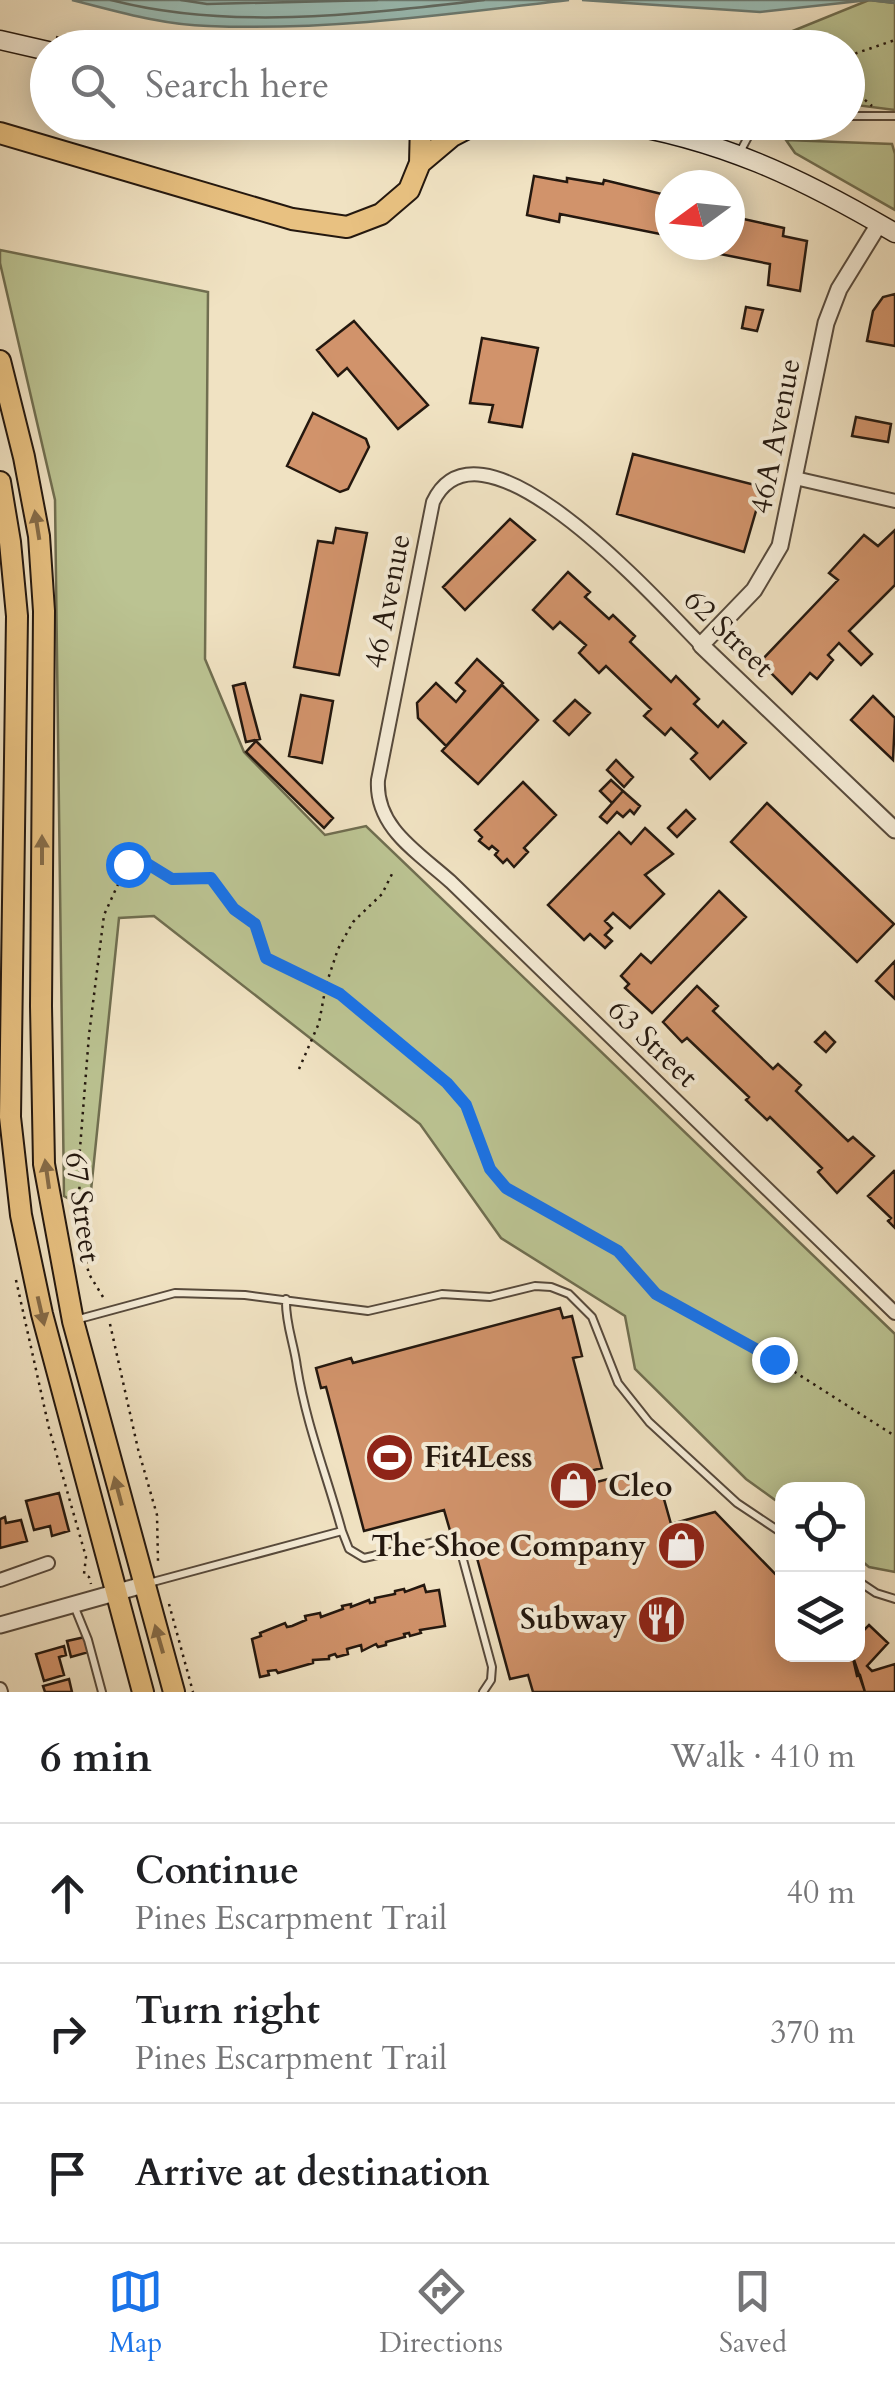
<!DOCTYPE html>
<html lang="en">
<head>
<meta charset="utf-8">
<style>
  :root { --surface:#fff; --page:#f6f6f6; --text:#202124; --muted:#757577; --line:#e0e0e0; --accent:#1a73e8 }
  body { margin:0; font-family:Cardo,serif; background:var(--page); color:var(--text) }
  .controls { position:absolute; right:30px; bottom:30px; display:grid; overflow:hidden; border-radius:20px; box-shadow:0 5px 25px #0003 }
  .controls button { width:90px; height:90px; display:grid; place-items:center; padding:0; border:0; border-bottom:2px solid var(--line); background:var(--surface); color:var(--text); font:50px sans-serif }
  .compass { position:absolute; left:655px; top:170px; width:90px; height:90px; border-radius:50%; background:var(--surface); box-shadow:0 5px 25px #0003; rotate:255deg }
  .stop { position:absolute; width:30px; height:30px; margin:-22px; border:8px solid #1a73e8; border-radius:50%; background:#fff }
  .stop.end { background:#1a73e8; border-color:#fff; box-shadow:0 2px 10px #0008 }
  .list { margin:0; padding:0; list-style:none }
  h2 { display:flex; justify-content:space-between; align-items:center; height:130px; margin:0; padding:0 40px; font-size:42px }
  h2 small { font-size:32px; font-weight:400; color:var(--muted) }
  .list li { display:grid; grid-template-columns:65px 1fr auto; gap:30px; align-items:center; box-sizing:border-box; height:140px; padding:0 40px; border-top:2px solid var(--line) }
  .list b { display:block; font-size:38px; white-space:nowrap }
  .list p { margin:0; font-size:32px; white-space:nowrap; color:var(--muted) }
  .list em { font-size:32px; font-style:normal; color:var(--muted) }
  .icon { flex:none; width:55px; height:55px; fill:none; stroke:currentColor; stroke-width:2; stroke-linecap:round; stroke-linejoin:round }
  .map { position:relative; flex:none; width:895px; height:1692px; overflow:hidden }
  .search { position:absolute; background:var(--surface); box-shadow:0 5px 25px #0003; left:30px; right:30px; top:30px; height:110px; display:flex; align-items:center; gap:25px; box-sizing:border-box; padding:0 35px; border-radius:55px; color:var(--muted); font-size:38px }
  .sheet { height:550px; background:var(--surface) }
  nav { display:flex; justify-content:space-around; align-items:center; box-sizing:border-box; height:140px; border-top:2px solid var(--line); background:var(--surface); font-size:28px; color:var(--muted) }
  nav a { display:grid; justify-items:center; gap:5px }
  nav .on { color:var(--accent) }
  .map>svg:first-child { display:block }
</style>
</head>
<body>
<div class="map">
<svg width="895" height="1692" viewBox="0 0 895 1692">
  <rect width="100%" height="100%" fill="#f0e2c2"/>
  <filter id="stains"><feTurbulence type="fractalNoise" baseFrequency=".002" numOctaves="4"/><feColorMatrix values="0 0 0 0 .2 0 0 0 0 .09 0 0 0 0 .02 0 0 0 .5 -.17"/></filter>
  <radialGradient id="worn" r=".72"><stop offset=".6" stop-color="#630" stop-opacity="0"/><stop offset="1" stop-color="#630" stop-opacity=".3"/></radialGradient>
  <path fill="#bbc392" stroke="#706e50" stroke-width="2.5" d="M869,0L895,3V110L848,104V48H647L773,39Z
    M786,140L892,144L895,154V210L795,153Z
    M0,250L208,292L205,659L244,752L325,835L366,826L895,1334V1572L869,1567L858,1558V1490H782V1505L746,1479L635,1369L625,1316L501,1238L420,1124L154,916L119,918L89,1210L64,1196L55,500L0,263Z"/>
  <path fill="#9abdb5" stroke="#6b7b73" stroke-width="2.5" d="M72,0H569C449,14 329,31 208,26C162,25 116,11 72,0Z
    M582,0H895V3L869,0L760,12Z"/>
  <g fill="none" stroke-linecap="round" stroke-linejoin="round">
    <path stroke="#5f6a62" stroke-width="2.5" d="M111,0C230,31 364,14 484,0
      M181,0L207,4L377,0"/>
  </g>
  <path fill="#d1936b" stroke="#24180f" stroke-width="2.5" d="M534,176L567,182V178L603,184L604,180L670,196V236L560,214L559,222L527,215Z
    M730,216L784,228L783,236L807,241L800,291L768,285L770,264L675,245H730Z
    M895,294V346L867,341L873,311L883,297Z
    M746,307L763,310L757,331L742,328Z
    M354,321L428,405L398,429L347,368L338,376L317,350Z
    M482,338L538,348L522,427L489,422L493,405L470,403Z
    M313,413L366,439L369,447L348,489L340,492L287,466Z
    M856,417L891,424L888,442L852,436Z
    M633,454L763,487L744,552L617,514Z
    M510,519L535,540L465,610L443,587Z
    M336,528L367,533L339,675L294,667L318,541L333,543Z
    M895,530V585L849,631L872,654L861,665L839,643L828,655L833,660L817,679L810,673L792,694L760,662L838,580L829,573L864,535L878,546Z
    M568,572L590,592L585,597L609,619L613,615L635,636L630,642L671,682L676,676L699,699L694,704L718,727L723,721L746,743L710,779L691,759L697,753L671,728L665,735L644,716L651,709L606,666L599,673L579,653L586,645L560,622L553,629L533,610Z
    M477,659L503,683L446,746L418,718L417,703L436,683L456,702L465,691L456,683Z
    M245,683L260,739L246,742L233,686Z
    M502,685L538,720L478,784L442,751Z
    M301,695L333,701L322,763L289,756Z
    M873,696L895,718L893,760L851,720Z
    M575,700L590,713L569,735L554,721Z
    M256,741L333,818L324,828L246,752Z
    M616,760L633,777L624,787L607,770Z
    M611,780L623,791L612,803L600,791Z
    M523,782L556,815L524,848L528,852L514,867L507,859L503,863L495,855L498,851L492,846L489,849L479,841L482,837L475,830Z
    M623,791L640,806L634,814L630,810L623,817L617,812L607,823L600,817Z
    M767,803L894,924L857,962L731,842Z
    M686,810L695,819L677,837L668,828Z
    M645,828L673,854L645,875L664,894L630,928L613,913L605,921L612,928L605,935L612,941L605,948L590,934L584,940L548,905L619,832L631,844Z
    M719,891L746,917L652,1013L625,988L629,984L621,976L641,954L651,963Z
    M895,961V999L876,981Z
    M697,986L718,1006L713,1011L773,1069L778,1064L801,1085L796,1091L848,1141L853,1137L874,1156L837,1193L818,1172L822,1168L770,1117L767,1120L746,1100L749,1097L687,1038L682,1042L663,1022Z
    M825,1032L835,1042L826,1052L815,1042Z
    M894,1171L895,1172V1228L888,1221L891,1218L868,1196Z
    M560,1308L563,1318L572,1316L582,1356L573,1358L602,1468L566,1477L569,1489L620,1476L653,1495L662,1492L671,1524L715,1512L782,1581V1654H852L865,1692H533L528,1675L510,1679L474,1547L451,1534L444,1510L364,1531L326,1387L321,1388L316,1368L351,1358L353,1363Z
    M59,1493L69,1531L52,1536L50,1526L34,1530L26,1501Z
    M5,1517L6,1523L21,1520L27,1541L0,1548V1519Z
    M424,1585L426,1592L439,1590L445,1626L420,1630L421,1633L410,1636L409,1633L404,1634L405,1637L386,1642V1645L378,1647L376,1644L362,1651L361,1645L347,1649L348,1654L337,1657L335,1654L329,1656V1659L313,1660V1663L278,1673L276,1670L268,1671L269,1675L260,1677L252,1639L261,1636L260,1633L285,1623L287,1627L292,1626L306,1620L305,1616L320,1613L321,1617L343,1609L342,1606L351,1604V1607L369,1600L370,1603L375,1602V1598L395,1594V1591L404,1589L405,1592Z
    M869,1625L888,1643L867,1666L872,1671L895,1664V1692H865L860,1675L857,1676L852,1654H858V1636Z
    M85,1637L89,1652L71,1657L67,1641Z
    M64,1646L66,1655L59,1657L64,1675L44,1681L36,1654Z
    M69,1679L72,1692H45L43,1686Z"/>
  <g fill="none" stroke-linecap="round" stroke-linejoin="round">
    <defs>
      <path id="service" d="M848,116H895
        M740,152L756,122
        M79,1319L175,1293L245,1295L368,1311L442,1294L490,1297L535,1286L551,1287L569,1294L592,1317L618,1383L649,1422L737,1503L782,1533
        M342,1531L349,1549L364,1558L435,1542L462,1556L492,1667L491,1680L483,1692
        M858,1581L876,1593L895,1599
        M149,1583L342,1531C327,1476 306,1424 297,1367C294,1343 285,1323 286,1299
        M75,1608L88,1640L102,1692"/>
      <path id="minor" d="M795,478L895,501
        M701,645C662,606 481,401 433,502L378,780C375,828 419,853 451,882L895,1313
        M0,1580L48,1563
        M0,1689L1,1692"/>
      <path id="tertiary" d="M879,224L839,289L826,323L780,546L754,590L701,645L895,830
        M0,1625L143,1585"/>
      <path id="secondary" d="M0,40L48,51
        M610,122C720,139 800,177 895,233"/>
      <path id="primary" d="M0,133L292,219L347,227L381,214L409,190L420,163L421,122
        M420,163L452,136L479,122
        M0,361L24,457L39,536L44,611L41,1006L44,1164L73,1321L174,1692
        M0,482L10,542L17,616L10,1117L21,1215L42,1314L143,1692"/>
    </defs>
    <use href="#service" stroke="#574a3c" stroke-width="10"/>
    <use href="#minor" stroke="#574a3c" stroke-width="16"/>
    <use href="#tertiary" stroke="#574a3c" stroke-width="19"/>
    <use href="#secondary" stroke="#24180f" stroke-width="21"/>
    <use href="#primary" stroke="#24180f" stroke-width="24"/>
    <path stroke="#24180f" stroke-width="2.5" stroke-dasharray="2.5 5" stroke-linecap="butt" d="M56,37L98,48
      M848,56L895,40
      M848,85L872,106
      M299,1069L319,1023L326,985L338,949L353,922L382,894L392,874
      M16,1280L49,1428L86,1557L84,1574L89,1577L91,1584
      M103,1297L89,1274L85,1258L80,1224L79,1161L89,1035L104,915L126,867L142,862L172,879L211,878L230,904L255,923L266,958L340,993L447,1083L466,1105L489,1169L507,1188L617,1251L656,1294L757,1348L895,1436
      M110,1324L138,1449L157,1515L158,1561
      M169,1604L193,1692"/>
    <use href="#service" stroke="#f5ecd7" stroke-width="6"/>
    <use href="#minor" stroke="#f5ecd7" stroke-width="12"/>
    <use href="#tertiary" stroke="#f5ecd7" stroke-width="15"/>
    <use href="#secondary" stroke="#f5ecd7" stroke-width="18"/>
    <use href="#primary" stroke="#e8c181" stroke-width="20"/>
  </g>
  <defs><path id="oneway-solid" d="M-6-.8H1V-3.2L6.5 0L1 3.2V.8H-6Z" transform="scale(2.5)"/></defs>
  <g fill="#866c48">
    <use href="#oneway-solid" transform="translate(37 525) rotate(-99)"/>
    <use href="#oneway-solid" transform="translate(42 850) rotate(-90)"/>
    <use href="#oneway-solid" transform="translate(47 1174) rotate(-98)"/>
    <use href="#oneway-solid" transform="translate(41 1311) rotate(77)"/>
    <use href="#oneway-solid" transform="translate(118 1491) rotate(-105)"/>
    <use href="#oneway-solid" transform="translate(159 1639) rotate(-106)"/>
  </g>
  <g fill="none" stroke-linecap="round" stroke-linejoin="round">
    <path stroke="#1a73e8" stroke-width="12" d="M128,864L146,863L172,879L211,878L234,909L255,924L266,958L340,994L447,1083L466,1105L490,1169L506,1188L618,1251L656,1294L774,1359"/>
  </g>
  <defs>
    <symbol id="stadium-disc" viewBox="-11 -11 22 22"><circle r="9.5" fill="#8f2418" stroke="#f5ecd7"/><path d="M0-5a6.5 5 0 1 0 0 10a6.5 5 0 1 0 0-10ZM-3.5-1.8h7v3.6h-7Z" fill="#fff"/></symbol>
    <symbol id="shop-disc" viewBox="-11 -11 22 22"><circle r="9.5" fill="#8f2418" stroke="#f5ecd7"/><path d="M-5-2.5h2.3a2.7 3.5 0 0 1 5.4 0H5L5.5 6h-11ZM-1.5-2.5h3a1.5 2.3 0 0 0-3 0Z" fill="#fff"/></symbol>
    <symbol id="restaurant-disc" viewBox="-11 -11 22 22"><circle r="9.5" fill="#8f2418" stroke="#f5ecd7"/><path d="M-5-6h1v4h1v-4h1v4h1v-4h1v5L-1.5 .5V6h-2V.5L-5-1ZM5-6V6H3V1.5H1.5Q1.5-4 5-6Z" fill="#fff"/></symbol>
  </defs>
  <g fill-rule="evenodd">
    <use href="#stadium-disc" x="362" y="1430" width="55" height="55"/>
    <use href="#shop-disc" x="546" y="1458" width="55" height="55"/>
    <use href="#shop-disc" x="654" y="1518" width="55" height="55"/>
    <use href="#restaurant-disc" x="634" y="1592" width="55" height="55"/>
  </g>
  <g text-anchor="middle" stroke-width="8" stroke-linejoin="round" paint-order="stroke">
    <g font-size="30" fill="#24180f" stroke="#f5ecd7">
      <text transform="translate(775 436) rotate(-79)" y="10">46A Avenue</text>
      <text transform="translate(387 601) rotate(-79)" y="10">46 Avenue</text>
      <text transform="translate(729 633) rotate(44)" y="10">62 Street</text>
      <text transform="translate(653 1043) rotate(44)" y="10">63 Street</text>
      <text transform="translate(83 1207) rotate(82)" y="10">67 Street</text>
    </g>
    <g font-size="30" font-weight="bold" fill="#24180f" stroke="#f5ecd7" text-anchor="start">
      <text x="424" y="1467">Fit4Less</text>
      <text x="608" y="1496">Cleo</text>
      <text x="646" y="1556" text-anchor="end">The Shoe Company</text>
      <text x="627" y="1629" text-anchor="end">Subway</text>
    </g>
  </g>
  <rect width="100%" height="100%" filter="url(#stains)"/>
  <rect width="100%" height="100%" fill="url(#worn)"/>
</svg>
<div class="controls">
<button><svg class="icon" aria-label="locate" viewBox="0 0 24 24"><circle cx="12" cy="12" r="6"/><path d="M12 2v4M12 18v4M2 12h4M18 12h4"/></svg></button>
<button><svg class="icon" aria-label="layers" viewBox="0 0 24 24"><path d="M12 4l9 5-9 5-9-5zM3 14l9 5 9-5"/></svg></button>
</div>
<svg class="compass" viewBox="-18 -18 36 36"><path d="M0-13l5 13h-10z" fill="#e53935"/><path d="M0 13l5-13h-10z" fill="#757577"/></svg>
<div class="stop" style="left:128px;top:864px"></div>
<div class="stop end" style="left:774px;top:1359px"></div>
<div class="search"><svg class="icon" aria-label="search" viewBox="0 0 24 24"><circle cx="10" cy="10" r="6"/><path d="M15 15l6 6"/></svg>Search here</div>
</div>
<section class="sheet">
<h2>6 min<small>Walk · 410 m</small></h2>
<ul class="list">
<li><svg class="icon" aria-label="ahead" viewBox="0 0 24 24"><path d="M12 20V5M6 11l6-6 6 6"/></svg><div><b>Continue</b><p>Pines Escarpment Trail</p></div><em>40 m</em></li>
<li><svg class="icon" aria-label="right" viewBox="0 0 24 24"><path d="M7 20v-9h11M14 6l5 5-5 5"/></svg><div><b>Turn right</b><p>Pines Escarpment Trail</p></div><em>370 m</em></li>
<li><svg class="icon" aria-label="arrive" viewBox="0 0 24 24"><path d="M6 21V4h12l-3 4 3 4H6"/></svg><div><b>Arrive at destination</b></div></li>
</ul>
</section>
<nav>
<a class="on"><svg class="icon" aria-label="map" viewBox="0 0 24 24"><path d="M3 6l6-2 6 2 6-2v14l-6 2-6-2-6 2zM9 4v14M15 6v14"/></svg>Map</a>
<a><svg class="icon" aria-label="directions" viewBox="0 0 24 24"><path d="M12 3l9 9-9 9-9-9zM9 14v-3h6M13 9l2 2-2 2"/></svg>Directions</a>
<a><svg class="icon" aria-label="saved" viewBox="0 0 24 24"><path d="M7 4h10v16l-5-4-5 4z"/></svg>Saved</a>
</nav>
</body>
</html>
